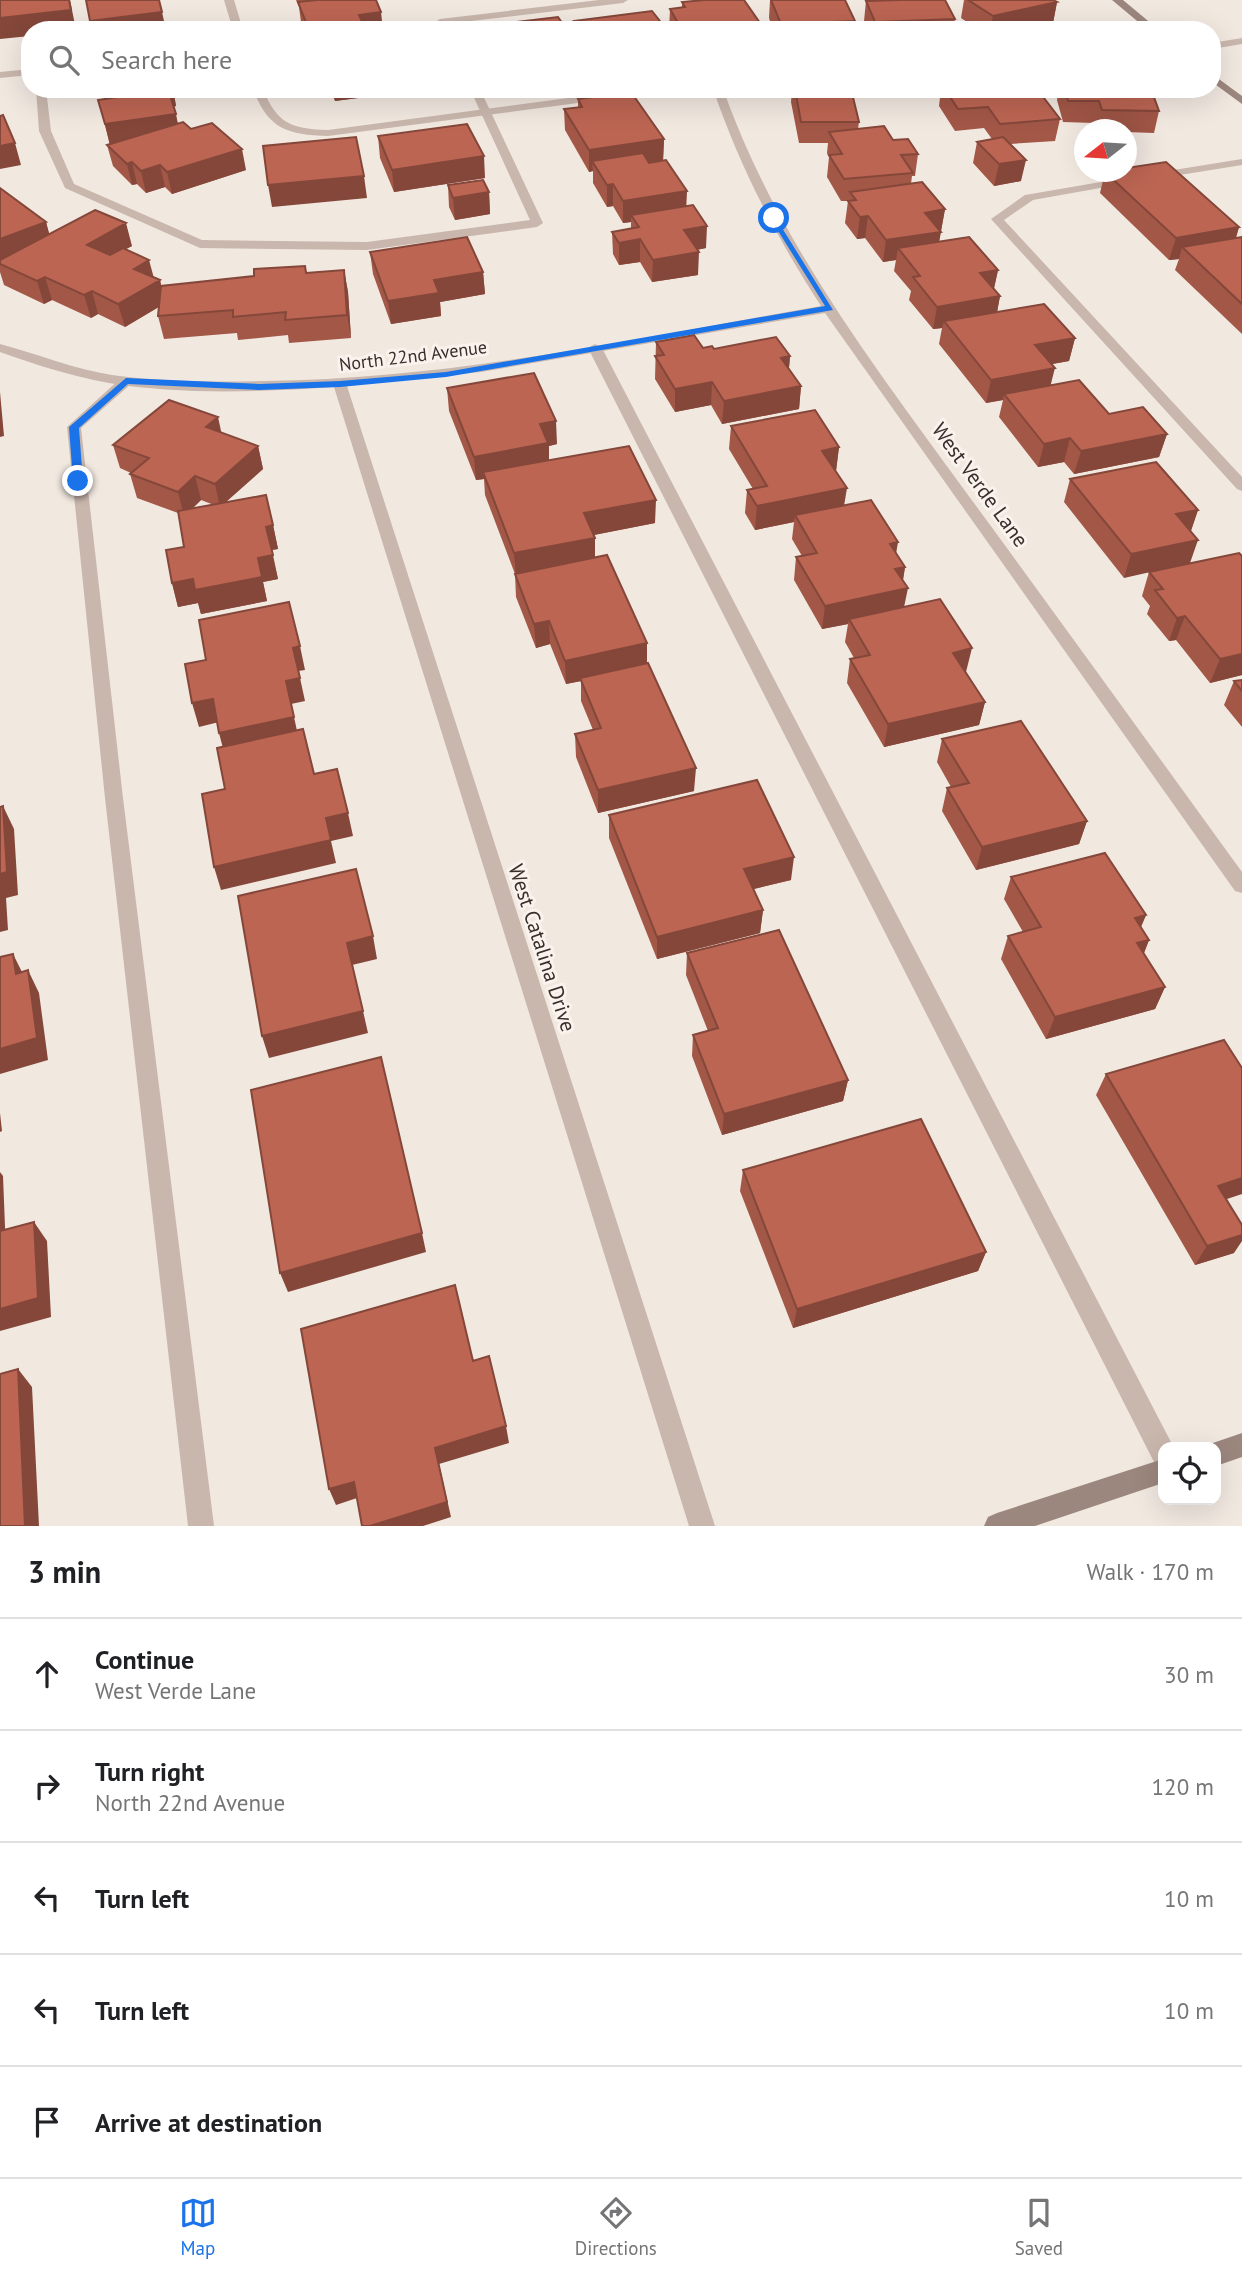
<!DOCTYPE html>
<html lang="en">
<head>
<meta charset="utf-8">
<style>
  :root { --surface:#fff; --page:#f2f2f2; --text:#202124; --muted:#757577; --line:#e0e0e0; --accent:#1a73e8 }
  body { margin:0; font-family:"PT Sans",sans-serif; background:var(--page); color:var(--text) }
  .controls { position:absolute; right:21px; bottom:21px; display:grid; overflow:hidden; border-radius:14px; box-shadow:0 7px 28px #0002 }
  .controls button { width:63px; height:63px; display:grid; place-items:center; padding:0; border:0; border-bottom:2px solid var(--line); background:var(--surface); color:var(--text); font:35px sans-serif }
  .compass { position:absolute; left:1074px; top:119px; width:63px; height:63px; border-radius:50%; background:var(--surface); box-shadow:0 7px 28px #0002; rotate:253deg }
  .stop { position:absolute; width:21px; height:21px; margin:-16px; border:5px solid #1a73e8; border-radius:50%; background:#fff }
  .stop.end { background:#1a73e8; border-color:#fff; box-shadow:0 2px 7px #0008 }
  .list { margin:0; padding:0; list-style:none }
  h2 { display:flex; justify-content:space-between; align-items:center; height:91px; margin:0; padding:0 28px; font-size:30px }
  h2 small { font-size:23px; font-weight:400; color:var(--muted) }
  .list li { display:grid; grid-template-columns:46px 1fr auto; gap:21px; align-items:center; box-sizing:border-box; height:112px; padding:0 28px; border-top:2px solid var(--line) }
  .list b { display:block; font-size:26px; white-space:nowrap }
  .list p { margin:0; font-size:23px; white-space:nowrap; color:var(--muted) }
  .list em { font-size:23px; font-style:normal; color:var(--muted) }
  .icon { flex:none; width:38px; height:38px; fill:none; stroke:currentColor; stroke-width:2; stroke-linecap:round; stroke-linejoin:round }
  .map { position:relative; flex:none; width:1242px; height:1526px; overflow:hidden }
  .search { position:absolute; background:var(--surface); box-shadow:0 7px 28px #0002; left:21px; right:21px; top:21px; height:77px; display:flex; align-items:center; gap:18px; box-sizing:border-box; padding:0 24px; border-radius:28px; color:var(--muted); font-size:26px }
  .sheet { height:651px; background:var(--surface) }
  nav { display:flex; justify-content:space-around; align-items:center; box-sizing:border-box; height:98px; border-top:2px solid var(--line); background:var(--surface); font-size:19px; color:var(--muted) }
  nav a { display:grid; justify-items:center; gap:4px }
  nav .on { color:var(--accent) }
  .map>svg:first-child { display:block }
</style>
</head>
<body>
<div class="map">
<svg width="1242" height="1526" viewBox="0 0 1242 1526">
  <rect width="100%" height="100%" fill="#f1e8e0"/>
  <g fill="none" stroke-linecap="round" stroke-linejoin="round">
    <path fill="#c9b7ad" fill-rule="evenodd" d="M599,0H628L623,3L446,24L449,30H439L435,22L440,19Z
      M30,69V75L0,78V72Z
      M36,89H46L51,131L74,184L202,240L367,242L530,220L470,89H480L543,223L537,227L367,250L200,248L65,188L39,131Z
      M1242,159V165L1155,179L1149,176L1155,173Z
      M1124,178L1128,179V183L1033,200L1004,220L1242,477V491L1237,489L991,219L1025,195Z
      M595,344L602,348L1172,1444L1173,1447H1163V1465L1154,1462L588,348Z
      M126,377L131,378V384L81,428L123,798L214,1526H188L105,798L67,427L121,378Z"/>
    <path fill="#c9b7ad" fill-rule="evenodd" d="M224,0H234L243,30H233Z
      M1242,38V44L1212,49V43Z
      M253,89H263C277,124 292,129 328,130L636,89H666L661,92L328,136C287,135 268,129 253,89Z
      M713,89H723C778,243 876,368 971,499C1062,623 1152,748 1242,872V893L1235,891L825,313L481,372L347,386L715,1526H689L334,387C261,392 181,395 109,383C71,376 36,365 0,352V344C38,354 73,369 112,375C162,382 215,382 265,381C453,379 637,338 821,306C776,237 740,167 713,89Z"/>
    <path fill="#9c877e" fill-rule="evenodd" d="M1112,0H1123L1159,30H1148Z
      M1212,74L1242,96V104L1212,82Z
      M1242,1433V1457L1216,1466V1447L1207,1445Z
      M1163,1459V1483L1035,1526H984L988,1517L997,1513Z"/>
  </g>
  <path fill="#a25747" fill-rule="evenodd" d="M296,0H376L383,30H304L301,22L299,7Z
    M770,0H845L855,21L854,30H773L769,18Z
    M964,0H1053L1057,2L1053,23L1021,30H979L961,18Z
    M866,1L955,19L953,30H867L864,21Z
    M682,2L760,30H669L670,9L682,8Z
    M574,21L667,30H575Z
    M92,89H173L176,106L173,107L178,124L246,170L172,194L165,187L146,193L137,184L132,185L113,166L107,145L110,144L98,100L118,97L116,90L93,93Z
    M330,89H396V93L335,101Z
    M792,89H851L859,122L858,129L893,140L918,154L915,176H912L911,184L945,209L939,241L998,270L994,289L1000,296L997,312L1075,338L1069,361L1052,364L1051,385L1109,414L1167,434L1159,457L1074,474L1064,462L1038,467L999,417L1003,400L986,403L939,344L942,328L933,329L909,300L911,291L894,271L896,260L883,262L865,238L857,239L845,223L848,201H849H841L827,177L829,157L827,153L828,143H799L791,102Z
    M941,89H1037L1060,119L1055,141L1010,144L1021,181L994,186L973,163L977,142L992,139L984,128L955,131L939,106Z
    M1059,89H1151L1159,111L1154,133L1126,132V130H1096L1094,123L1063,122L1057,100Z
    M578,99L664,139L663,161L706,248L697,250L698,275L652,282L640,262L619,265L613,254L612,232L631,229V222L623,223L613,206L607,207L593,183V171L589,172L565,130L564,109L578,107Z
    M378,136L485,178L394,192L380,158Z
    M1105,172L1239,227L1236,238L1242,237V334L1175,270L1179,259L1169,260L1100,193Z
    M448,185L489,192L490,214L455,220L449,207Z
    M0,188L46,222L49,234L132,246L125,249L154,278L160,280L161,286L254,276L305,266L307,273L344,270L348,292L351,338L289,343L288,335L238,340L237,333L164,339L158,316L159,307L125,327L98,314L91,318L52,300L44,304L4,285L0,272Z
    M370,252L483,272L485,294L440,302L441,316L391,324L373,274Z
    M656,342L714,349L790,356L789,368L801,386L799,409L722,424L711,405L675,412L655,379Z
    M447,388L557,444L549,446V460L655,523L593,535L595,538V558L647,643V663L694,791L598,813L576,757L575,734L593,730L581,701V681L566,684L550,644L536,648L516,597L515,574L485,495L484,479L476,480L449,411Z
    M731,426L839,447L836,471H835L844,505L896,554L905,567L903,581L904,607L966,672H965L985,702L979,725L884,747L847,683L850,659L854,658L845,642L848,624L822,629L794,580L796,557L802,556L792,539L794,522L755,530L745,513L747,490L753,489L729,449Z
    M222,433L258,446L263,469L226,502L273,525L278,549L271,550L278,579L263,582L267,601L201,614L198,603L178,607L172,583L184,547L178,513L137,498L130,474L131,473L120,468L113,445ZM201,500L214,505L192,509Z
    M1070,479L1198,510L1191,531L1124,578L1064,502Z
    M1242,556V675L1210,683L1176,640L1169,641L1147,614L1150,606L1142,596L1149,572Z
    M1242,680V727L1224,705L1234,681Z
    M942,739L1087,821L1079,844L976,870L942,811L947,788L951,787L937,762Z
    M609,815L791,880L753,889L763,910L760,933L657,959L609,838Z
    M1011,877L1146,915L1141,927L1149,940L1144,953L1165,987L1155,1009L1046,1039L1001,959L1008,936L1023,932L1004,899Z
    M687,953L848,1080L843,1101L722,1135L692,1056L693,1035L708,1031L686,975Z
    M1106,1074L1226,1199L1234,1253L1195,1265L1096,1095Z
    M743,1170L986,1252L978,1271L793,1328L740,1191Z"/>
  <path fill="#84473a" d="M70,0L76,30H30V36L0,39V18Z
    M1057,2L1053,23L1021,30H990L993,16Z
    M162,12L166,30H92L90,21Z
    M381,12L383,30H348L359,15Z
    M760,23V30H691Z
    M92,89H125L93,93Z
    M167,89H173L176,106L171,107Z
    M333,89H396V93L335,101Z
    M176,114L180,135L110,146L105,124Z
    M664,139L663,161L598,170L592,161L593,171L589,172V150Z
    M15,143L21,165L0,169V146Z
    M242,149L246,170L172,194L167,172Z
    M484,156L485,178L394,192L392,170Z
    M1026,160L1021,181L994,186L999,164Z
    M132,162L137,184L132,185L127,164Z
    M160,165L165,187L146,193L141,171Z
    M364,176L367,198L272,207L268,185Z
    M613,184V206L607,207V185Z
    M687,191L686,213L631,215V222L623,223V201Z
    M489,192L490,214L455,220L453,198Z
    M945,209L937,254L898,248L896,260L883,262L886,240L925,213Z
    M868,216L865,238L857,239L860,217Z
    M46,222L52,244L0,264V239Z
    M126,223L132,246L93,267L87,245Z
    M707,226L706,248L684,252V230Z
    M1239,227L1232,250L1182,247L1179,259L1169,260L1176,238Z
    M640,239V262L619,265V243Z
    M699,252L698,275L652,282L653,260Z
    M149,260L155,282L134,269Z
    M344,270L348,292L351,338L347,315Z
    M998,270L993,292L980,273Z
    M483,272L485,294L440,302L441,316L391,324L388,301L434,280Z
    M45,277L52,300L44,304L37,281Z
    M160,280L165,303L125,327L118,304Z
    M92,291L98,314L91,318L84,295Z
    M1000,296L996,318L944,321L942,328L933,329L937,307Z
    M1075,338L1069,361L1030,368L1035,345Z
    M790,356L788,379L781,358Z
    M1055,368L1049,391L1004,394L1003,400L986,403L991,380Z
    M712,382L711,405L675,412V389Z
    M801,386L799,409L722,424L724,401Z
    M0,392L4,436L0,437Z
    M218,417L223,440L206,427Z
    M556,421L557,444L549,446V467L483,472L484,479L476,480L474,457L540,424Z
    M1167,434L1159,457L1074,474L1081,451Z
    M1070,438L1064,462L1038,467L1044,444Z
    M258,446L263,469L220,507L215,484Z
    M839,447L836,471L819,474L822,451Z
    M195,476L201,500L184,516L178,492Z
    M847,488L843,512L795,515L794,522L755,530L757,506Z
    M656,500L655,523L584,537V513Z
    M1198,510L1190,533L1176,514Z
    M273,525L278,549L271,550L266,527Z
    M595,538V561L516,577L514,553Z
    M1198,540L1190,563L1124,578L1131,554Z
    M898,542L894,566L890,544Z
    M273,555L278,579L263,582L267,601L201,614L198,603L178,607L172,583L193,579L258,558Z
    M905,567L901,590L908,588L903,612L849,619L848,624L822,629L825,606L895,569Z
    M1185,616L1176,640L1169,641L1177,618Z
    M549,621L550,644L536,648L534,624Z
    M647,643V667L580,678L581,681L566,684L565,661Z
    M300,646L305,670L298,671L293,648Z
    M972,648L966,672L948,676L953,653Z
    M1242,654V675L1210,683L1220,659Z
    M300,678L305,701L291,704L286,681Z
    M213,699L219,722L199,727L192,703Z
    M985,702L979,725L884,747L888,724Z
    M294,717L299,740L225,756L219,733Z
    M696,768L694,791L598,813V790Z
    M3,806L14,829L18,895L6,898L8,930L0,932V874Z
    M348,813L353,836L331,841L336,863L221,890L214,867L326,818Z
    M1087,821L1079,844L976,870L982,847Z
    M794,857L791,880L742,892L744,869Z
    M763,910L760,933L657,959V937Z
    M1146,915L1136,938L1135,918Z
    M373,936L377,959L352,965L347,943Z
    M1149,940L1140,963L1137,943Z
    M13,954L24,976L16,974Z
    M28,970L39,993L48,1060L0,1074V1049Z
    M1165,987L1155,1009L1046,1039L1055,1017Z
    M363,1011L368,1033L269,1058L262,1036Z
    M848,1080L843,1101L722,1135L724,1114Z
    M0,1113L2,1131L0,1132Z
    M0,1172L3,1176L6,1252L0,1244Z
    M1242,1178V1194L1206,1206L1218,1186Z
    M34,1222L47,1241L51,1317L0,1331V1309Z
    M422,1233L426,1252L288,1292L280,1273Z
    M1242,1235V1241L1234,1253L1195,1265L1207,1246Z
    M986,1252L978,1271L793,1328L797,1309Z
    M18,1369L32,1387L39,1526H25Z
    M506,1426L509,1443L439,1464L451,1517L423,1526H370L435,1448Z
    M354,1482L360,1497L336,1505L329,1489Z"/>
  <path fill="#bc6553" stroke="#84473a" stroke-width="2" d="M0,0H69L71,10L0,18Z
    M86,0H159L162,12L90,21Z
    M317,0H376L381,12L359,15L365,28L348,30H309L298,2Z
    M705,0H744L760,23L682,30L670,9L685,7L682,2Z
    M771,0H845L855,21L781,24Z
    M902,0H945L955,19L875,22L866,1Z
    M968,0H1053L1057,2L993,16Z
    M652,11L667,30H581L574,21Z
    M558,17L567,30H475L474,27Z
    M165,28L166,30H150Z
    M116,89H168L176,114L105,124L98,100L118,97Z
    M795,89H851L859,122H801Z
    M945,89H1037L1060,119L1000,124L988,107L958,109Z
    M1065,89H1151L1159,111L1102,110L1099,101H1068Z
    M631,92L664,139L589,150L564,109L582,107L578,99Z
    M3,115L15,143L0,146V116Z
    M183,122L191,129L212,123L242,149L167,172L160,165L141,171L132,162L127,164L107,145Z
    M467,124L484,156L392,170L378,136Z
    M884,126L893,140L908,139L918,154L901,155L913,173L844,179L829,155L842,154L829,132Z
    M356,137L364,176L268,185L263,146Z
    M1003,137L1026,160L999,164L977,142Z
    M643,153L649,163L666,160L687,191L623,201L613,184L607,185L592,161Z
    M1166,162L1239,227L1176,238L1105,172H1126V168Z
    M483,180L489,192L453,198L448,185Z
    M922,182L945,209L925,213L941,232L886,240L868,216L860,217L848,201L856,200L850,192Z
    M0,188L46,222L0,239Z
    M693,205L707,226L684,230L699,252L653,260L640,239L619,243L612,232L639,227L631,215Z
    M95,210L126,223L87,245L110,255L123,248L149,260L134,269L160,280L118,304L92,291L84,295L45,277L37,281L0,264V260Z
    M467,237L483,272L434,280L439,293L388,301L370,252Z
    M969,237L998,270L980,273L1000,296L937,307L913,277L920,276L898,248Z
    M1242,237V304L1182,247Z
    M305,266L306,273L344,270L347,315L285,320L286,312L233,317V310L158,316L161,286L254,276V269Z
    M1044,304L1075,338L1035,345L1055,368L991,380L944,321Z
    M694,335L703,348L712,346L714,349L776,337L790,356L781,358L801,386L724,401L712,382L675,389L655,356L664,355L656,342Z
    M534,373L556,421L540,424L548,443L474,457L447,388Z
    M1079,380L1109,414L1143,407L1167,434L1081,451L1070,438L1044,444L1004,394Z
    M169,400L218,417L206,427L258,446L215,484L195,476L178,492L130,474L149,458L113,445Z
    M815,410L839,447L822,451L847,488L757,506L747,490L767,486L731,426Z
    M629,446L656,500L584,513L595,538L514,553L483,472Z
    M1156,462L1198,510L1176,514L1198,540L1131,554L1070,479Z
    M266,495L273,525L266,527L273,555L258,558L262,577L195,590L193,579L172,583L166,550L184,547L178,511Z
    M871,500L898,542L890,544L905,567L895,569L908,588L825,606L796,557L817,553L795,515Z
    M1239,553L1242,556V654L1220,659L1185,616L1177,618L1155,590L1163,589L1149,572Z
    M607,555L647,643L565,661L549,621L534,624L515,574Z
    M940,599L972,648L953,653L985,702L888,724L850,659L870,655L849,619Z
    M289,602L300,646L293,648L300,678L286,681L294,717L219,733L213,699L192,703L185,664L206,660L199,620Z
    M648,663L696,768L598,790L575,734L601,728L580,678Z
    M1242,680V691L1234,681Z
    M1021,721L1087,821L982,847L947,788L969,783L942,739Z
    M303,729L314,774L337,769L348,813L326,818L331,840L214,867L202,794L225,789L217,748Z
    M757,780L794,857L744,869L763,910L657,937L609,815Z
    M3,806L7,872L0,874V807Z
    M1105,853L1146,915L1135,918L1149,940L1137,943L1165,987L1055,1017L1008,936L1041,927L1011,877Z
    M356,869L373,936L347,943L363,1011L262,1036L238,896Z
    M779,930L848,1080L724,1114L693,1035L718,1028L687,953Z
    M13,954L16,974L28,970L37,1038L0,1049V957Z
    M1224,1040L1242,1068V1178L1218,1186L1242,1225V1235L1207,1246L1106,1074Z
    M381,1057L422,1233L280,1273L251,1090Z
    M921,1119L986,1252L797,1309L743,1170Z
    M34,1222L38,1298L0,1309V1231Z
    M455,1285L473,1361L489,1356L506,1426L435,1448L447,1502L370,1526H362L354,1482L329,1489L301,1329Z
    M18,1369L25,1526H0V1374Z"/>
  <path fill="#1a73e8" d="M774,215L833,310L446,377L340,387L259,390L128,384L79,428L83,481L78,484L73,481L69,427L126,378L259,384L340,381L446,372L825,306L770,218Z"/>
  <g text-anchor="middle" stroke-width="6" stroke-linejoin="round" paint-order="stroke">
    <g font-size="18" fill="#382e2b" stroke="#f9f2ed">
      <text transform="translate(413 356) rotate(-7)" y="6">North 22nd Avenue</text>
    </g>
    <g font-size="21" fill="#382e2b" stroke="#f9f2ed">
      <text transform="translate(980 485) rotate(54)" y="7">West Verde Lane</text>
      <text transform="translate(542 948) rotate(72)" y="7">West Catalina Drive</text>
    </g>
  </g>
</svg>
<div class="controls">
<button><svg class="icon" aria-label="locate" viewBox="0 0 24 24"><circle cx="12" cy="12" r="6"/><path d="M12 2v4M12 18v4M2 12h4M18 12h4"/></svg></button>
</div>
<svg class="compass" viewBox="-18 -18 36 36"><path d="M0-13l5 13h-10z" fill="#e53935"/><path d="M0 13l5-13h-10z" fill="#757577"/></svg>
<div class="stop" style="left:774px;top:218px"></div>
<div class="stop end" style="left:78px;top:481px"></div>
<div class="search"><svg class="icon" aria-label="search" viewBox="0 0 24 24"><circle cx="10" cy="10" r="6"/><path d="M15 15l6 6"/></svg>Search here</div>
</div>
<section class="sheet">
<h2>3 min<small>Walk · 170 m</small></h2>
<ul class="list">
<li><svg class="icon" aria-label="ahead" viewBox="0 0 24 24"><path d="M12 20V5M6 11l6-6 6 6"/></svg><div><b>Continue</b><p>West Verde Lane</p></div><em>30 m</em></li>
<li><svg class="icon" aria-label="right" viewBox="0 0 24 24"><path d="M7 20v-9h11M14 6l5 5-5 5"/></svg><div><b>Turn right</b><p>North 22nd Avenue</p></div><em>120 m</em></li>
<li><svg class="icon" aria-label="left" viewBox="0 0 24 24"><path d="M17 20v-9H6M10 6l-5 5 5 5"/></svg><div><b>Turn left</b></div><em>10 m</em></li>
<li><svg class="icon" aria-label="left" viewBox="0 0 24 24"><path d="M17 20v-9H6M10 6l-5 5 5 5"/></svg><div><b>Turn left</b></div><em>10 m</em></li>
<li><svg class="icon" aria-label="arrive" viewBox="0 0 24 24"><path d="M6 21V4h12l-3 4 3 4H6"/></svg><div><b>Arrive at destination</b></div></li>
</ul>
</section>
<nav>
<a class="on"><svg class="icon" aria-label="map" viewBox="0 0 24 24"><path d="M3 6l6-2 6 2 6-2v14l-6 2-6-2-6 2zM9 4v14M15 6v14"/></svg>Map</a>
<a><svg class="icon" aria-label="directions" viewBox="0 0 24 24"><path d="M12 3l9 9-9 9-9-9zM9 14v-3h6M13 9l2 2-2 2"/></svg>Directions</a>
<a><svg class="icon" aria-label="saved" viewBox="0 0 24 24"><path d="M7 4h10v16l-5-4-5 4z"/></svg>Saved</a>
</nav>
</body>
</html>
